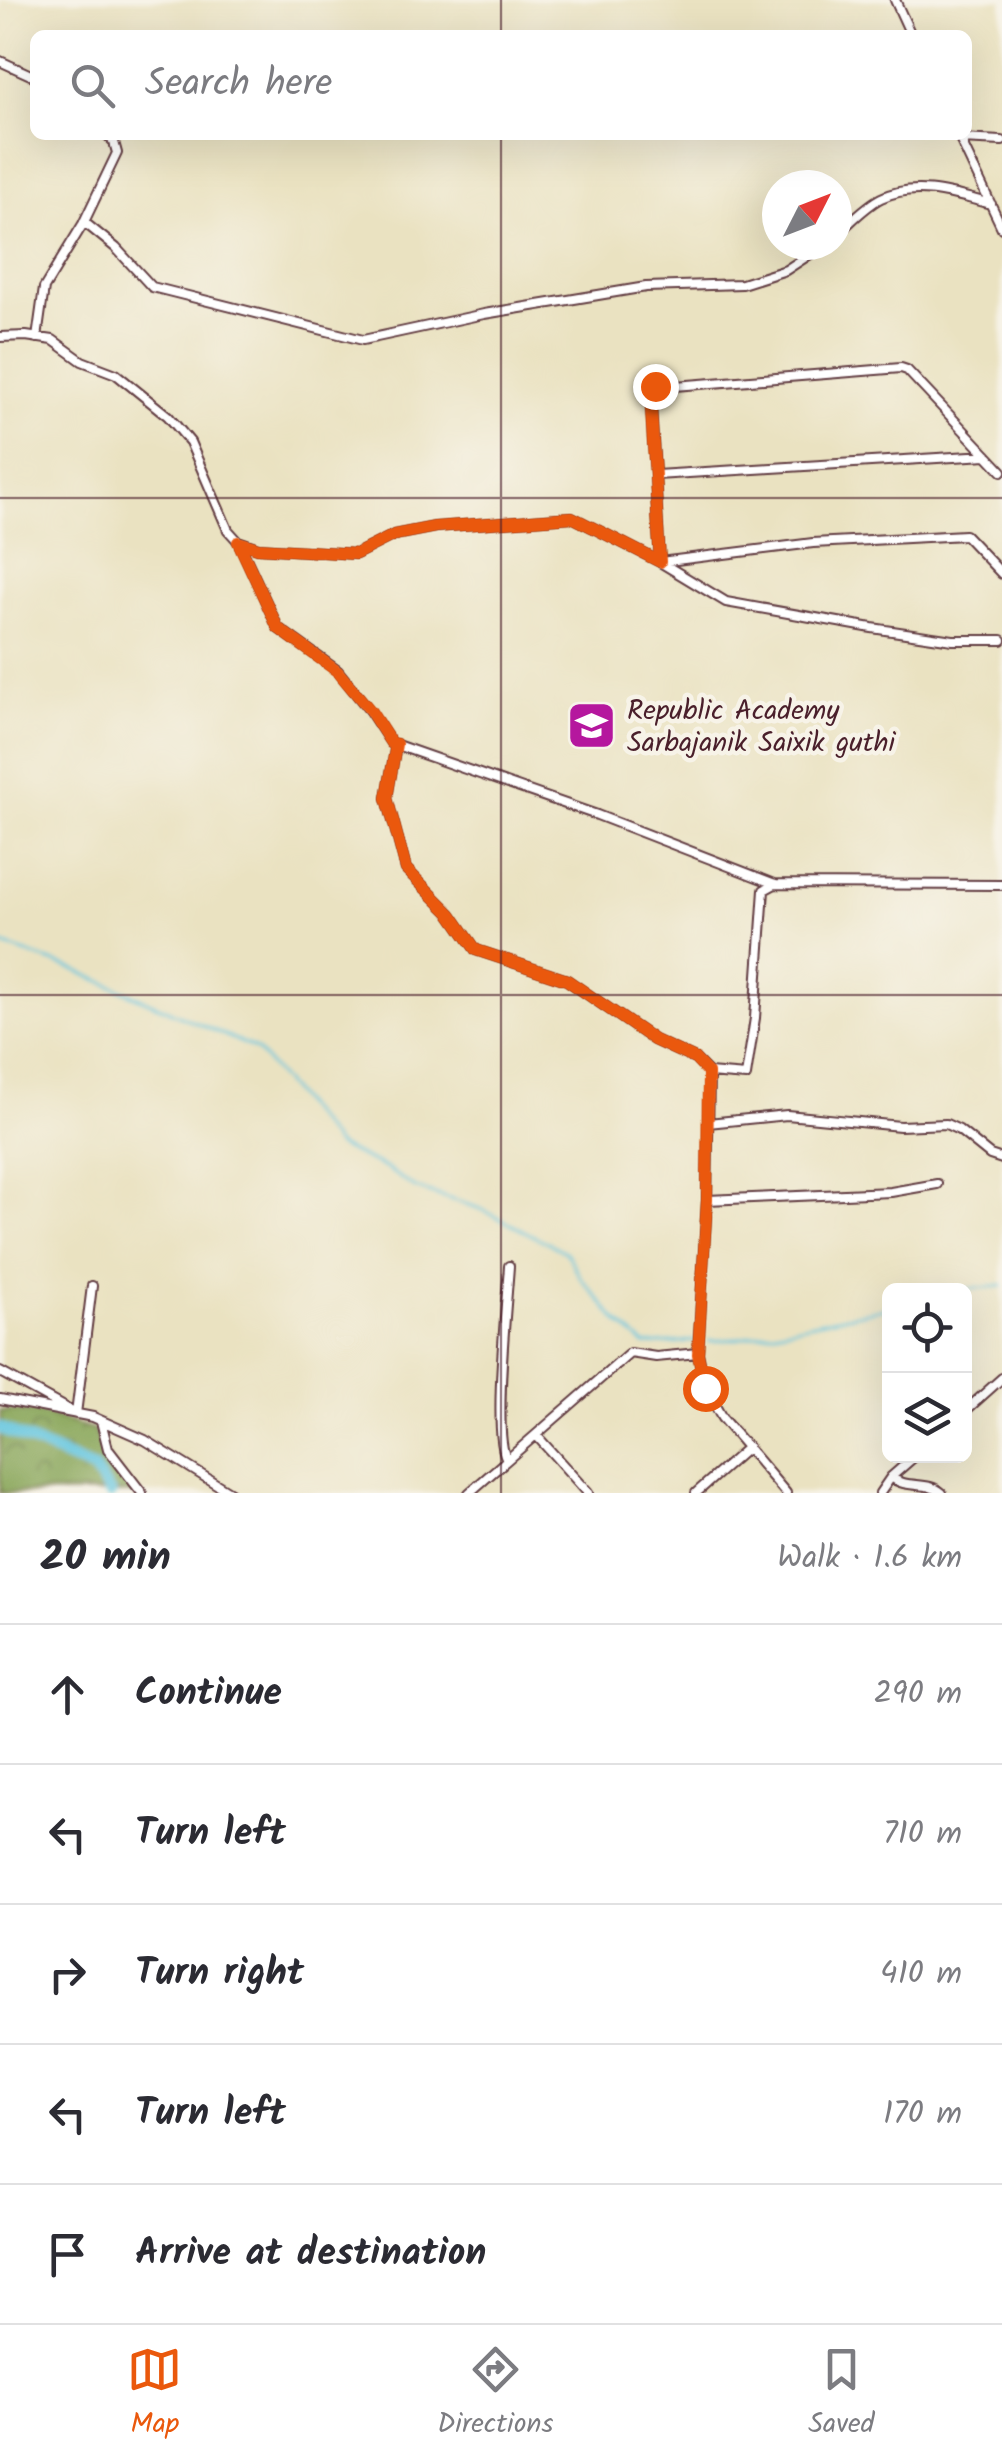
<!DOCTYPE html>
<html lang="en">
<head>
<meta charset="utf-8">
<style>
  :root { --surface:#fff; --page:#f2f2f3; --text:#2b2b33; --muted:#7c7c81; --line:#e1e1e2; --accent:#ea580c }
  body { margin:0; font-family:Kalam,sans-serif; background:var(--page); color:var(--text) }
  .controls { position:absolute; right:30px; bottom:30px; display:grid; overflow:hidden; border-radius:15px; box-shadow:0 10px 40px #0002 }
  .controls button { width:90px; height:90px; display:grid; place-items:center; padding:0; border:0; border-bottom:2px solid var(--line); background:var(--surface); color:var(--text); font:50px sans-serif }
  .compass { position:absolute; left:762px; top:170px; width:90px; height:90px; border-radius:50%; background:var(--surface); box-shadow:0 10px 40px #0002; rotate:48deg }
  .stop { position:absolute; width:30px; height:30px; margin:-22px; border:8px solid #ea580c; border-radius:50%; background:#fff }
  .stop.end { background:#ea580c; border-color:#fff; box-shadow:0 2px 10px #0008 }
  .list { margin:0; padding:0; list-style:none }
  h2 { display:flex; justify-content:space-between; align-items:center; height:130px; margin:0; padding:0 40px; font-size:42px }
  h2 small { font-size:32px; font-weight:400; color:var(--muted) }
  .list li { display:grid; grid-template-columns:65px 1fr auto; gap:30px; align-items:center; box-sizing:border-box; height:140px; padding:0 40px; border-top:2px solid var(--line) }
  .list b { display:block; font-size:38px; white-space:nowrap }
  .list em { font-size:32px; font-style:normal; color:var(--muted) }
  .icon { flex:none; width:55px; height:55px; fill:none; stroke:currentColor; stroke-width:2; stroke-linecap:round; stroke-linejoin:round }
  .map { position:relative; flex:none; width:1002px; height:1493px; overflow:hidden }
  .search { position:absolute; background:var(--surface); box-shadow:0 10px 40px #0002; left:30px; right:30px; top:30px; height:110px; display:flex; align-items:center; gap:25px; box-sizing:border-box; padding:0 35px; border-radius:15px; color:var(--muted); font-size:38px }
  .sheet { height:830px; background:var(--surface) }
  nav { display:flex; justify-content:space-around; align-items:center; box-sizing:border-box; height:140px; border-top:2px solid var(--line); background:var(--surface); font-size:28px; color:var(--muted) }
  nav a { display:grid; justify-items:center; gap:5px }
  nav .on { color:var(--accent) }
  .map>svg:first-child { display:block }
</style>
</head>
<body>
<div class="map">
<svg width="1002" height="1493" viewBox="0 0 1002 1493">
  <defs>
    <pattern id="forest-crowns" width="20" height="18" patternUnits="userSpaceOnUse" patternTransform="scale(2.5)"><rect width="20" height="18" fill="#86a457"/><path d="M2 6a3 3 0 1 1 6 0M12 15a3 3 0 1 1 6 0" fill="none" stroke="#708548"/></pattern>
  </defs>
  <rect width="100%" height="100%" fill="#f7f3e8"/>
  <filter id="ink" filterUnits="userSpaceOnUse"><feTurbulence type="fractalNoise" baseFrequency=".01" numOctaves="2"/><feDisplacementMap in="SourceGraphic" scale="20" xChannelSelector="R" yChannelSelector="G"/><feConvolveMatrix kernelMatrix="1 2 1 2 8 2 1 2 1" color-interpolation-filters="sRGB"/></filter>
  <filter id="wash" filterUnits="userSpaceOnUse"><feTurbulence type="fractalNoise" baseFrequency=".0048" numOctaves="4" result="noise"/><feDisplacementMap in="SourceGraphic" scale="40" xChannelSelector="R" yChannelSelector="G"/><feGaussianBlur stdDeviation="2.25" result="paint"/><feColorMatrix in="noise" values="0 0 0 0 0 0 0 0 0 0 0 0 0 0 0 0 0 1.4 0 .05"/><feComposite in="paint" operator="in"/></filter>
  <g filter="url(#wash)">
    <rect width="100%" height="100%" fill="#eae2c1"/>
    <path fill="url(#forest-crowns)" stroke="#686241" stroke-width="2.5" d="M0,1410L38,1412L93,1429L110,1462L134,1493H0Z"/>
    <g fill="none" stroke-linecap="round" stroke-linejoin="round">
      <path stroke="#61c5df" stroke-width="2.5" d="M0,944L76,970L256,1049L336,1145L385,1168L415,1188L481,1209L566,1252L581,1278L617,1321L645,1345L695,1341
        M958,1290L1002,1286
        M709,1341L736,1339L890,1307"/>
      <path stroke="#61c5df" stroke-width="12" d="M0,1428L93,1469L110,1493"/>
    </g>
  </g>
  <g filter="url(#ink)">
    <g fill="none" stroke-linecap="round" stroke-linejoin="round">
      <defs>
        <path id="street" d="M895,0L911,35
          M0,61L35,77
          M958,135L1002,228
          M960,139L1002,141
          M84,222L116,248L152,287L363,340L484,314L646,287L742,284L786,270L824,245
          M837,234C850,223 865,206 881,198C916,181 956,195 991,204
          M0,337L26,336L53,340L82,361L116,374L168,416L190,442L228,530L238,541L258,548L356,554L394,535L435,527L572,517L660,562L726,602L872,628L953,640H1002
          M37,338L44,288L83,224L117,153L114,142L107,135
          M1002,471L907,370L901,368L650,388L660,562L813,543L965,535L1002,574
          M656,475L987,455
          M238,541L278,628L338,671L370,711L391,743L597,815L775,884L1002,885
          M396,744L387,798L406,869L451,914L476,950L567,980L654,1040L695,1059L709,1073L746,1076L755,1018L764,890L775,884
          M709,1073L707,1200L698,1353L705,1388L722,1418L786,1493
          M708,1123L787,1115L900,1126L946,1124L959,1130L990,1155L1002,1159
          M707,1200L891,1192L937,1184
          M0,1372L76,1414L92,1286
          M0,1399L93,1417L145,1440L231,1493
          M964,1412L1002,1378
          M101,1421L108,1449L142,1493
          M536,1435L588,1493
          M507,1459C492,1440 507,1299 509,1266
          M891,1477L915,1456
          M469,1493L630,1353L656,1357L698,1353
          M696,1493L748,1447
          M880,1493L891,1477C907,1490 927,1480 942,1493"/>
      </defs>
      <use href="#street" stroke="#623c42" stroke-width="12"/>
      <use href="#street" stroke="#fff" stroke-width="8"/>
    </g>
  </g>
  <g fill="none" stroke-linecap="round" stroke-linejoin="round" filter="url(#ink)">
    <path stroke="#ea580c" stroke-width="12" d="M655,386L650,392L660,562L572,517L435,527L394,535L356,554L258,548L238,542L278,628L338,672L370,710L391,743L396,744L387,798L406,869L451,914L476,950L567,980L654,1040L695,1059L708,1073L707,1200L698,1354L705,1388"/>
  </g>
  <path fill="none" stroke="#4a1f2b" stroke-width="2.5" stroke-opacity="0.55" d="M501,0V35M501,135V1493M0,498H1002M0,995H1002"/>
  <defs>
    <symbol id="school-square" viewBox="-11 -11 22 22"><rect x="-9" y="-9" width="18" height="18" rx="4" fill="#b5179e" stroke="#f7f3e8"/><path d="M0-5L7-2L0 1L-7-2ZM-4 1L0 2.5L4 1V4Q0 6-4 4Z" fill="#fff"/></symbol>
  </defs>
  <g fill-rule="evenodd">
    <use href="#school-square" x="564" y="698" width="55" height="55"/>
  </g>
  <g text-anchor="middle" stroke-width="9" stroke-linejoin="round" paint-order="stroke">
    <g font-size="28" fill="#4a1f2b" stroke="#f7f3e8" text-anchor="start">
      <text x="627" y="719">Republic Academy<tspan x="627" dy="32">Sarbajanik Saixik guthi</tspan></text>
    </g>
  </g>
</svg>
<div class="controls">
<button><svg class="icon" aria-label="locate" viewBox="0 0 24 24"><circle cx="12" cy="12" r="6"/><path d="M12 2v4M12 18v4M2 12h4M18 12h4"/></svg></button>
<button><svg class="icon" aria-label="layers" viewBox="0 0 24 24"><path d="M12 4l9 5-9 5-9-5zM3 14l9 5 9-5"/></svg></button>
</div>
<svg class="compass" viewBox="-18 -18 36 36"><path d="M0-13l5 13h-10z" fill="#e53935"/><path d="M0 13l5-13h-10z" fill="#7c7c81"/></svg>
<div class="stop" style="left:705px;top:1388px"></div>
<div class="stop end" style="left:655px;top:386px"></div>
<div class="search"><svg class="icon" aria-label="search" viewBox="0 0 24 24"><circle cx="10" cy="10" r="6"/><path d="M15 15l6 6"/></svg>Search here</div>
</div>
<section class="sheet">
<h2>20 min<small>Walk · 1.6 km</small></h2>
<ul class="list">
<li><svg class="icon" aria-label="ahead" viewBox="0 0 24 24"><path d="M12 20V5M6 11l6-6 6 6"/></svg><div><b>Continue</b></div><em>290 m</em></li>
<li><svg class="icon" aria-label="left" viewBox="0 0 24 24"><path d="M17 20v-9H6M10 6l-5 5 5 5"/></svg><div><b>Turn left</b></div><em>710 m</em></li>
<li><svg class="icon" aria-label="right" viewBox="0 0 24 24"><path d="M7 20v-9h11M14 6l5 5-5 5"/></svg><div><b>Turn right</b></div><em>410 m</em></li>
<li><svg class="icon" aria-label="left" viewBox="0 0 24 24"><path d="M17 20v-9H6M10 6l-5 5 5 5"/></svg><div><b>Turn left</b></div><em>170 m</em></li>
<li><svg class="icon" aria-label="arrive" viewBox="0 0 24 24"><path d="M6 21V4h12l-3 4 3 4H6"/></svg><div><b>Arrive at destination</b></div></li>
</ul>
</section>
<nav>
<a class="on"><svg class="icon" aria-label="map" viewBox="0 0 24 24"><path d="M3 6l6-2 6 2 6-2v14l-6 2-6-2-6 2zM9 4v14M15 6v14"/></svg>Map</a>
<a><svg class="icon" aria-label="directions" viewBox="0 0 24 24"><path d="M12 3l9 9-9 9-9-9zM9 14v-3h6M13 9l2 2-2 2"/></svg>Directions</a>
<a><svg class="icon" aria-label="saved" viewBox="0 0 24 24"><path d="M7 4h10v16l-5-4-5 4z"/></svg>Saved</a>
</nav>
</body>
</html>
